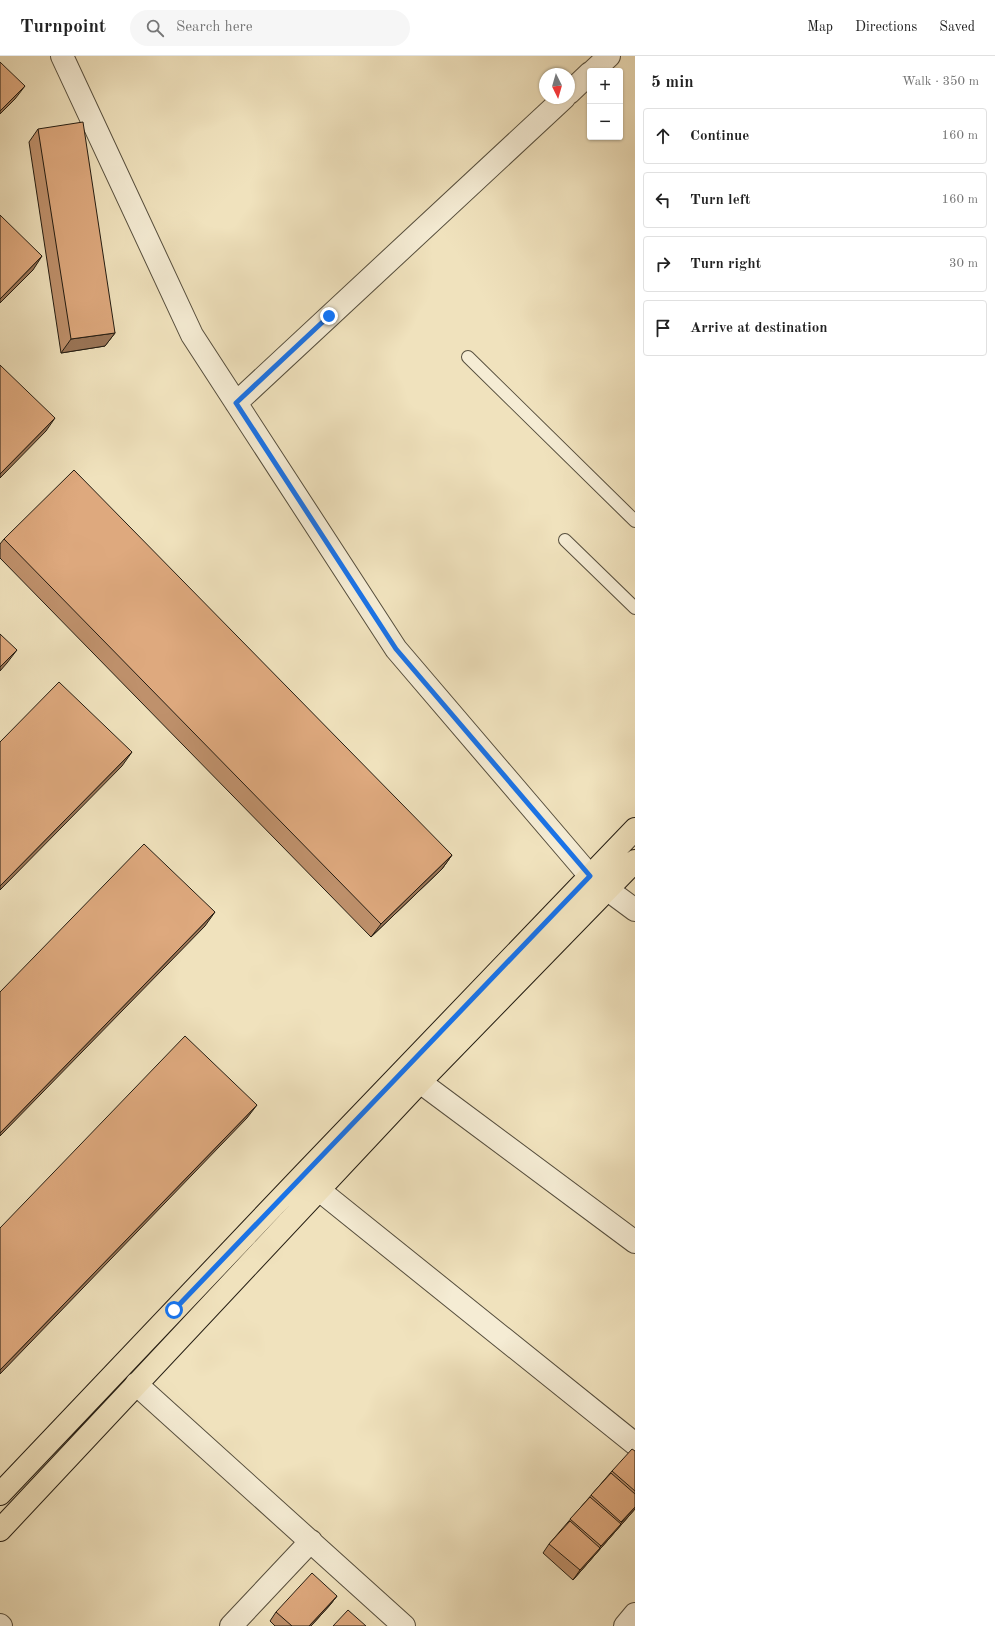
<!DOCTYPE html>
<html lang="en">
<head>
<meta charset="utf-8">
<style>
  :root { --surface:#fff; --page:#f6f6f6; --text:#222; --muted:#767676; --line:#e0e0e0 }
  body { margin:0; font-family:"Old Standard TT",serif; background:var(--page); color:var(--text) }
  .controls { position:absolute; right:12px; top:12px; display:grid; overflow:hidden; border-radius:4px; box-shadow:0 1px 3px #0004 }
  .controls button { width:36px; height:36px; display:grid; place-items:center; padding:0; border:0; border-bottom:1px solid var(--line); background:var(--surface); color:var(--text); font:20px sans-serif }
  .compass { position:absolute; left:539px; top:12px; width:36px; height:36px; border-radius:50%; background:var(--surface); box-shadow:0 1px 3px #0004; rotate:175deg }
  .stop { position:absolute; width:12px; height:12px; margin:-9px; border:3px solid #1a73e8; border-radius:50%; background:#fff }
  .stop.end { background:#1a73e8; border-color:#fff; box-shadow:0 1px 4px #0008 }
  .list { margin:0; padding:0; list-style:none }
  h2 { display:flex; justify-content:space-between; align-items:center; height:52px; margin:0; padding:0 16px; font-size:17px }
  h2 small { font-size:13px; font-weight:400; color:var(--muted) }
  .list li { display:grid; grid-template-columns:26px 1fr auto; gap:12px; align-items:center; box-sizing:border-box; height:56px; margin:0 8px 8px; padding:0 8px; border:1px solid var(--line); border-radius:4px }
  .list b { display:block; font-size:15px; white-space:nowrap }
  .list em { font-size:13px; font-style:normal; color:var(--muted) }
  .icon { flex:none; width:22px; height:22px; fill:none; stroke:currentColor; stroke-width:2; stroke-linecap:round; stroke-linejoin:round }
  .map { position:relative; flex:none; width:635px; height:1570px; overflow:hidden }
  header { display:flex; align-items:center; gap:24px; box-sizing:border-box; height:56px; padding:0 20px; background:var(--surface); border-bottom:1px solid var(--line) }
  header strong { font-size:19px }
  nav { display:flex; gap:22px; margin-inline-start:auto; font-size:14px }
  .search { width:280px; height:36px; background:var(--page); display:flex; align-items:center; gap:10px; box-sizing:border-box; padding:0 14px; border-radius:22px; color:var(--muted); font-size:15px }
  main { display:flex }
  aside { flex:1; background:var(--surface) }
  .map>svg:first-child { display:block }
</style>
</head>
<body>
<header>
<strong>Turnpoint</strong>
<div class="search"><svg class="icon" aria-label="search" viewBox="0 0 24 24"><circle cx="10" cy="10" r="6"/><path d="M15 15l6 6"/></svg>Search here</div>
<nav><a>Map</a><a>Directions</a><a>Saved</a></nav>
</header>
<main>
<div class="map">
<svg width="635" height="1570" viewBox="0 0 635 1570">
  <rect width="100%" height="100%" fill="#f0e2bd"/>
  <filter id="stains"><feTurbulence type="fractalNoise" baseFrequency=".005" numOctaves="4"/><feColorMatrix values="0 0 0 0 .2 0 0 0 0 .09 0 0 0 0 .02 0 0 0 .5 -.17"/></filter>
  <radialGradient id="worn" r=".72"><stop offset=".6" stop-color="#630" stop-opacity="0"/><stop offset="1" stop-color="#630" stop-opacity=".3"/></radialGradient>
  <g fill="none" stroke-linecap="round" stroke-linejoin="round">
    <defs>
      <path id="lane" d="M468,301L635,465
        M565,484L635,552"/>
      <path id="street" d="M62,0L192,279L396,593L590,820
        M593,15L609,0
        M569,37L590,17
        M236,347L564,42
        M608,834L635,854
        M420,1026L635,1186
        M319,1134L635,1388
        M136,1328L404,1570
        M0,1569L1,1570
        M231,1570L311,1485
        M625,1570L635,1558"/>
      <path id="primary" d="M0,1438L302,1120L635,773
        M0,1474L420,1026L635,805"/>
    </defs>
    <use href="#lane" stroke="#564e3d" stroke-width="14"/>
    <use href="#street" stroke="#564e3d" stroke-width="24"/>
    <use href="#primary" stroke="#231c12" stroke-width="24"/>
    <use href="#lane" stroke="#f5ecd4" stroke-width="12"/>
    <use href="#street" stroke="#f5ecd4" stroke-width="22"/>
    <use href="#primary" stroke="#f0e2bd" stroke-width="22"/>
  </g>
  <path fill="#bf916c" stroke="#231c12" d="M38,73L115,277L105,290L61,297L29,86Z
    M4,483L452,799L442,813L371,881L0,502V488Z
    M635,1395V1453L573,1524L543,1497L549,1488L612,1415Z
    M337,1540L330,1549L311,1570H275L270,1565L276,1556Z"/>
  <path fill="#9b7658" stroke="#231c12" d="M25,30L15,43L0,58V55Z
    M42,200L33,214L0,247V243Z
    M115,277L105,290L61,297L71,283Z
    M55,362L46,375L0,422V418Z
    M17,594L7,607L0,615V611Z
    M132,696L122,710L0,834V830Z
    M452,799L442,813L371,881L381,868Z
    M215,856L205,870L0,1080V1077Z
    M257,1049L247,1062L0,1318V1314Z
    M635,1451V1453L573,1524L580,1514Z
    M337,1540L330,1549L311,1570H309Z"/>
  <path fill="#dea97e" stroke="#231c12" d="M0,6L25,30L0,55Z
    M83,66L115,277L71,283L38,73Z
    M0,159L42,200L0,243Z
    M0,309L55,362L0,418Z
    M74,414L452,799L381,868L4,483Z
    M0,578L17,594L0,611Z
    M59,626L132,696L0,830V686Z
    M144,788L215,856L0,1077V936Z
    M185,980L257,1049L0,1314V1172Z
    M632,1393L635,1395V1435L612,1415Z
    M611,1417L635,1438V1451L621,1466L591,1439Z
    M590,1441L621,1468L601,1490L570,1463Z
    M570,1465L600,1492L580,1514L549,1488Z
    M312,1517L337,1540L309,1570H292L276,1556Z
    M348,1554L366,1570H333Z"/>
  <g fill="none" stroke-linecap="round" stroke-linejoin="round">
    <path stroke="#1a73e8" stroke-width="5" d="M174,1254L590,820L396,593L236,347L329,260"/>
  </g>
  <rect width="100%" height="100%" filter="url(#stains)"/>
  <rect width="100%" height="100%" fill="url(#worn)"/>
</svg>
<div class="controls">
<button>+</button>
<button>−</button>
</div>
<svg class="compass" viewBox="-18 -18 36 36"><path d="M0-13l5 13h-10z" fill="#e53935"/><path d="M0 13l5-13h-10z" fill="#767676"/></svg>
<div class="stop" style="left:174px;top:1254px"></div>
<div class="stop end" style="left:329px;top:260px"></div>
</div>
<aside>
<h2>5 min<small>Walk · 350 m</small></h2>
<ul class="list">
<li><svg class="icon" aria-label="ahead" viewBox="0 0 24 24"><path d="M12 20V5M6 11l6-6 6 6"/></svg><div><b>Continue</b></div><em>160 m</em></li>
<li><svg class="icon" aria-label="left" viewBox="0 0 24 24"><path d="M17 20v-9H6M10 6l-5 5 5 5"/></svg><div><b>Turn left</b></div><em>160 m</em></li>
<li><svg class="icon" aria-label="right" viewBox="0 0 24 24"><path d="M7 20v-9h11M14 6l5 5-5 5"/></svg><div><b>Turn right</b></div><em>30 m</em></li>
<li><svg class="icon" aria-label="arrive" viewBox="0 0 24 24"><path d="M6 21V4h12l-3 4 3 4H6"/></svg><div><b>Arrive at destination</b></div></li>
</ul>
</aside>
</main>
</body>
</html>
